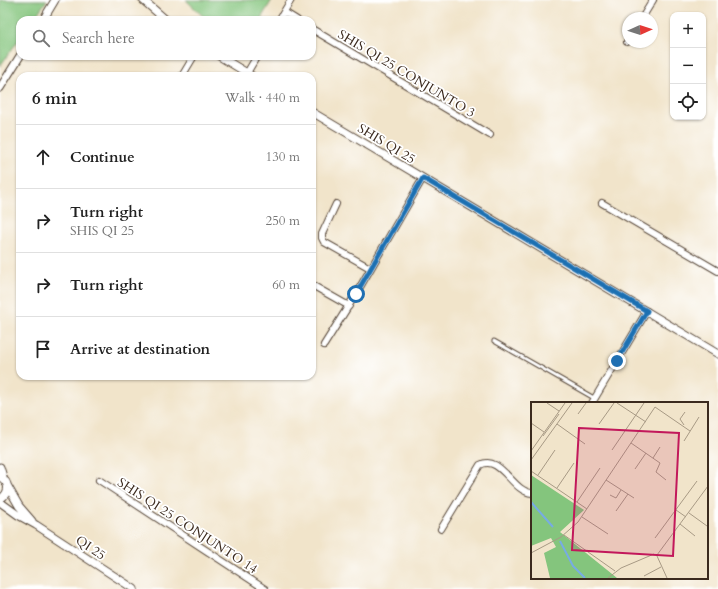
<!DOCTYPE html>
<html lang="en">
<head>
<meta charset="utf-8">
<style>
  :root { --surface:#fff; --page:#f6f6f6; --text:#222; --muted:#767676; --line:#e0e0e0 }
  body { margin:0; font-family:Cardo,serif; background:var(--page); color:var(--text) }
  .controls { position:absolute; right:12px; top:12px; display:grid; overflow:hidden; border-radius:8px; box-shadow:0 1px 3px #0004 }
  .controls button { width:36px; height:36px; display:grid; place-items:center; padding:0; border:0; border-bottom:1px solid var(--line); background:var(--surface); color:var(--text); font:20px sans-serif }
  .compass { position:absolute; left:622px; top:12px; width:36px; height:36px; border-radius:50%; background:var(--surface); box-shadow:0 1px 3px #0004; rotate:87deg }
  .stop { position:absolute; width:12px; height:12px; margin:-9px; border:3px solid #1f6fb2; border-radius:50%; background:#fff }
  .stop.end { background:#1f6fb2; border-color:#fff; box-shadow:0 1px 4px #0008 }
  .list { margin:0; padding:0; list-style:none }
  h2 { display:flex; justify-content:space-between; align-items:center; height:52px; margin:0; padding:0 16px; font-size:17px }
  h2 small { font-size:13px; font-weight:400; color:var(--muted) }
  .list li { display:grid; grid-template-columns:26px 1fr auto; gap:12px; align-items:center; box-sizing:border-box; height:64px; padding:0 16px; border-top:1px solid var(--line) }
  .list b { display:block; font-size:15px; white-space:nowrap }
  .list p { margin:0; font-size:13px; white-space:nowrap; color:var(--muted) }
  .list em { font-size:13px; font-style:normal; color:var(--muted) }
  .icon { flex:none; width:22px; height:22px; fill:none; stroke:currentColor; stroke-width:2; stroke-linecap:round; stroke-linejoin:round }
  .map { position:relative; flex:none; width:718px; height:589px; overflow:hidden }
  .search { position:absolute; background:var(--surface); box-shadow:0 1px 3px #0004; left:16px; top:16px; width:300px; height:44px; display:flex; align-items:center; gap:10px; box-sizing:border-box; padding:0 14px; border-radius:12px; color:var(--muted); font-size:15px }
  .panel { position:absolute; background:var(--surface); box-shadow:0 1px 3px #0004; left:16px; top:72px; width:300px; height:308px; border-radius:12px }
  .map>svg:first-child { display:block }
</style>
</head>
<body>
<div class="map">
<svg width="718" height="589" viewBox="0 0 718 589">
  <rect width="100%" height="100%" fill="#fff"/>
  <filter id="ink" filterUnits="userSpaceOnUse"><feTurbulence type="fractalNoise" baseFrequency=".025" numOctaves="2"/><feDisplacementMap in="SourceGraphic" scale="8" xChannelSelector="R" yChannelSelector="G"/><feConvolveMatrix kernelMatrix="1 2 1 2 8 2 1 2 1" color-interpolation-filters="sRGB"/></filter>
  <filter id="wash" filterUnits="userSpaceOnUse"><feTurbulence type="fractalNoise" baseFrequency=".012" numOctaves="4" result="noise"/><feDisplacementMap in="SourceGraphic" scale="16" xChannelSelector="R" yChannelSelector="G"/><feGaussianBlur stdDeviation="0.9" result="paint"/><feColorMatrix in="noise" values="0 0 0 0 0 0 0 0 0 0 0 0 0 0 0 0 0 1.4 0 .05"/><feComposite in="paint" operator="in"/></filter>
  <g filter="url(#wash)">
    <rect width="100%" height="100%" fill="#f1e4ca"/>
    <path fill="#84c57d" stroke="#60784e" d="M0,0H47L33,20H20V38L0,66Z
      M186,0H272L260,20H207Z"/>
  </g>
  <g filter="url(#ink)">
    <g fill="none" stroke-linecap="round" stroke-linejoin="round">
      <defs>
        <path id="service" d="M494,341L594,398"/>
        <path id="minor" d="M284,12L297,20
          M642,18L653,0
          M279,20L291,0
          M312,29L490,135
          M627,42L628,40
          M247,73L257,56
          M182,76L194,56
          M602,203L718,271
          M336,204L322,234V238L324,242L370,268
          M312,285L349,306
          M324,345L356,294L423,178
          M592,403L647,311
          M99,480L265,589
          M441,529L480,465C501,454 512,492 532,493"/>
        <path id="tertiary" d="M143,0L166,20
          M43,20L55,0
          M219,56L252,76
          M0,88L20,56
          M312,112L718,354
          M0,467L4,480
          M0,477C10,482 10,493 0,499
          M7,485L19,506L32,521
          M0,502L18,515L36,525L134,589"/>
      </defs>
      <use href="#service" stroke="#564638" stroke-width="5"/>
      <use href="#minor" stroke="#564638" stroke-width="8"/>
      <use href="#tertiary" stroke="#564638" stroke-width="9"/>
      <use href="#service" stroke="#fff" stroke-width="3"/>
      <use href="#minor" stroke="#fff" stroke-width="6"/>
      <use href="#tertiary" stroke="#fff" stroke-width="7"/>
    </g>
  </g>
  <g fill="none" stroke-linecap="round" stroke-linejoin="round" filter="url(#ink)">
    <path stroke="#1f6fb2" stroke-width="5" d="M356,294L423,178L647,311L617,361"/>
  </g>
  <g text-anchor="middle" stroke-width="3.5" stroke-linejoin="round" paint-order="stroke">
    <g font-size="13" fill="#3b2a1e" stroke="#fff">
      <text transform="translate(407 73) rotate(31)" y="5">SHIS QI 25 CONJUNTO 3</text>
      <text transform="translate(387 143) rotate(31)" y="5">SHIS QI 25</text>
      <text transform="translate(188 525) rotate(33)" y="5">SHIS QI 25 CONJUNTO 14</text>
      <text transform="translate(91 547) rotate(33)" y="5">QI 25</text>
    </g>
  </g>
  <g transform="translate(531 402)">
    <rect width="177" height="177" fill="#f1e4ca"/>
    <path d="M0,73L53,108L29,130L86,176H19L13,151L25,145L20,136L0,144Z" fill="#84c57d"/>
    <path fill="none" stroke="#77ace4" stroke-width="2" d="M0,100L22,125M29,139L42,164L54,176"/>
    <path fill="none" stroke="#a89a85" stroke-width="1" d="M16,1L28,9M86,1L115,20M47,12L55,1M0,21L13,30M26,22L54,42M68,22L83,1M153,23L149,17L154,10M12,34L28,12M153,39L168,15M100,41L129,61L125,70L135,78M81,48L113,1M0,49L34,1M122,56L129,45M0,58L41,1M104,67L115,51M0,69L56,107M7,73L24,48M75,78L103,96M26,86L43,61M79,93L85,96L90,88M46,100L69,66M145,108L155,115M85,109L97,92M158,111L176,124M51,115L77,132M149,122L164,134M33,133L84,169M124,136L166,79M0,151L30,135L47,120L124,5L159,29M126,153L177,84M126,154L136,176M113,174L130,165M77,176L90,166L123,152"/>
    <path fill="#c2185b" fill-opacity="0.15" stroke="#c2185b" stroke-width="2" d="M48,26L148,31L142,154L41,148Z"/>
    <rect width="177" height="177" fill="none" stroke="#3b2a1e" stroke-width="2"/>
  </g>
</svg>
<div class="controls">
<button>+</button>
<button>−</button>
<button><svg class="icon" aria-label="locate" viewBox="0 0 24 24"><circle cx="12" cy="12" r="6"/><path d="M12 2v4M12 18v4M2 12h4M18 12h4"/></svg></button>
</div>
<svg class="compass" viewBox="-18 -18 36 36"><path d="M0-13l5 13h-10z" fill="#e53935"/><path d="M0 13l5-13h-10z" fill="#767676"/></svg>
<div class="stop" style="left:356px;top:294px"></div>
<div class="stop end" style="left:617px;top:361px"></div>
<div class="search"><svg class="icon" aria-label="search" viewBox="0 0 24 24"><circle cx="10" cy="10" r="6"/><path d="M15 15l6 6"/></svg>Search here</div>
<section class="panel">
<h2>6 min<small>Walk · 440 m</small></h2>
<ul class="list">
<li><svg class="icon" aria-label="ahead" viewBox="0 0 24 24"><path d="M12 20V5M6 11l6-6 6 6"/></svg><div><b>Continue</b></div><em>130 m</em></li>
<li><svg class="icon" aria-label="right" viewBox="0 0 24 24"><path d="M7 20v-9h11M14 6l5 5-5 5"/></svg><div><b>Turn right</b><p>SHIS QI 25</p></div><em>250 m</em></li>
<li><svg class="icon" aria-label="right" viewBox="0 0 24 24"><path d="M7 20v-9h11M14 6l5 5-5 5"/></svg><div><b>Turn right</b></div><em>60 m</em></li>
<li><svg class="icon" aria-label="arrive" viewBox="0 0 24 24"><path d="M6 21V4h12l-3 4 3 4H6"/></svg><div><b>Arrive at destination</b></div></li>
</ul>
</section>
</div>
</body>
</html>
